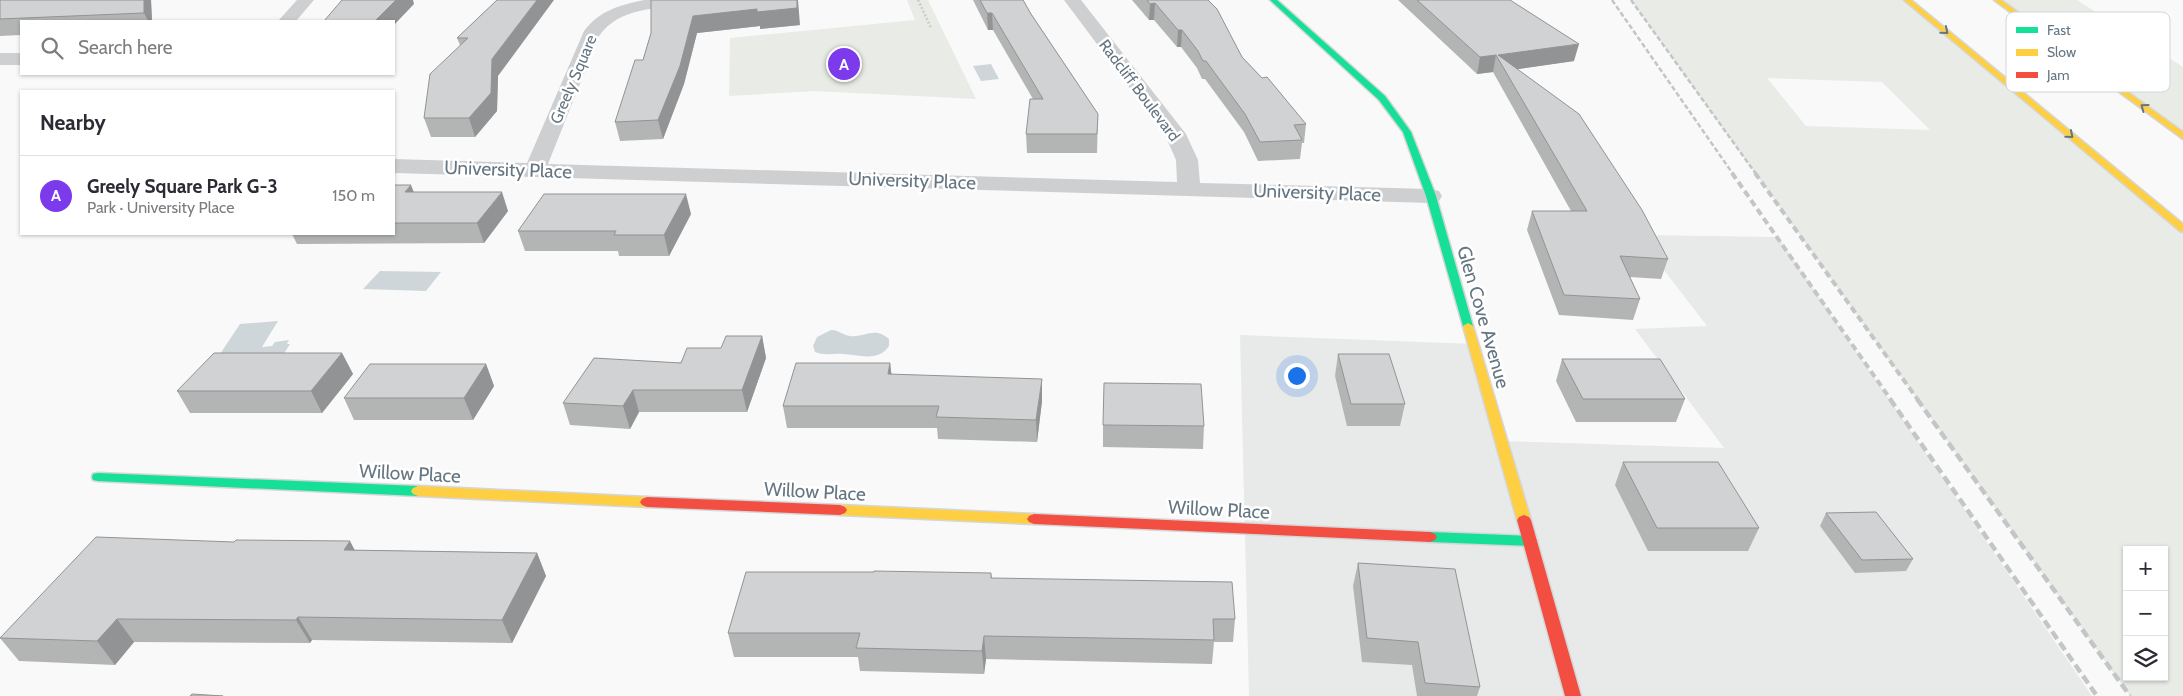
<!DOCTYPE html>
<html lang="en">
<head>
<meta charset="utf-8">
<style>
  :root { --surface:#fff; --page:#f2f2f3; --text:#2b2b33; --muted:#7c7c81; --line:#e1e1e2; --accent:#7c3aed }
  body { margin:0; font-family:Cabin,sans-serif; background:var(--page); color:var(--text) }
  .controls { position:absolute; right:15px; bottom:15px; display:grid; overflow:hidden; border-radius:0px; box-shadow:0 1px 4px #0004 }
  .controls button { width:45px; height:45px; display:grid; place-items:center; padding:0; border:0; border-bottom:1px solid var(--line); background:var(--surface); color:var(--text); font:25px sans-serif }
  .you { position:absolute; left:1296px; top:375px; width:18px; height:18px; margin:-12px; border:4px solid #fff; border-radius:50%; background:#1a73e8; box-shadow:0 0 0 8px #1a73e833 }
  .badge { display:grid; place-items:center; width:32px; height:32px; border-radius:50%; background:var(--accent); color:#fff; font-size:16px; font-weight:700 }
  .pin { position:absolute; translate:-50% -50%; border:2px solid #fff; box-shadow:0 1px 5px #0006 }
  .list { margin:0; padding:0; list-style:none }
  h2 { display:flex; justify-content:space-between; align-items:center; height:65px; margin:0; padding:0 20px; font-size:21px }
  h2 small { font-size:16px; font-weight:400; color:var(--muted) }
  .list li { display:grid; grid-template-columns:32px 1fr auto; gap:15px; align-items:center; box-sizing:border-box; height:80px; padding:0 20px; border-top:1px solid var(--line) }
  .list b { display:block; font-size:19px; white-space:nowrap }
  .list p { margin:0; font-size:16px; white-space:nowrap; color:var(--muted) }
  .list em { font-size:16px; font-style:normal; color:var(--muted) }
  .icon { flex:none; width:28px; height:28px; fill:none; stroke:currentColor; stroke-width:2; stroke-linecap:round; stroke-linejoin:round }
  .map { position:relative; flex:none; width:2183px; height:696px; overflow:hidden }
  .search { position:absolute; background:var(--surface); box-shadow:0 1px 4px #0004; left:20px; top:20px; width:375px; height:55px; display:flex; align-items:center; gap:12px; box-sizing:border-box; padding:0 18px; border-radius:0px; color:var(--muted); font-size:19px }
  .panel { position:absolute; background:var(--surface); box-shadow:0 1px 4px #0004; left:20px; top:90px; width:375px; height:145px; border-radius:0px }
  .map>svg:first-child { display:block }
</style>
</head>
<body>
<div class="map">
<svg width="2183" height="696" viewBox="0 0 2183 696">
  <rect width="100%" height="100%" fill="#f9f9f9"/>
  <path fill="#e8e9e9" d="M1637,235L1778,237L2092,696H1249L1240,335L1474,344L1502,441L1724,448L1635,329L1707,326Z"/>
  <path fill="#e8ebe6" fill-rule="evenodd" d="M907,0H928L976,99L815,91L729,96L730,38L915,20Z
    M1631,0H1907L2183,229V696H2130ZM1767,78L1882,82L1930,130L1806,126ZM2127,550H2164V677H2127Z
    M1997,0H2077L2183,67V136Z"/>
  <path fill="#ced6d9" d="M991,64L999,79L981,81L973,66Z
    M380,271L441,272L426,291L363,289Z
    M278,321L262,347L272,346L275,342L289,340L287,344H290L282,357L214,363L240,324Z
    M831,330C839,330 843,335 850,336C865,338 874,326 889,339V346C879,362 858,355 843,354C833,353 825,356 815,352L813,346L817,337Z"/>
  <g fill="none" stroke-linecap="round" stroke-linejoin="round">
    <defs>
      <path id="fast" d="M1270,0H1277L1385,96L1411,132L1436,196L1473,326L1472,328L1468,329L1463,326L1426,196L1403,132L1379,100Z
        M98,473L418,486L423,488L425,491L423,494L418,496L98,481L93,480L92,477L93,474Z
        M1430,532L1530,536L1535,537L1537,541L1535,545L1530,546L1430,542L1425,540L1423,537L1425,534Z"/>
      <path id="slow" d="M1904,0H1911L2183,224V232L2180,231Z
        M1994,0H2001L2183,132V139Z
        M1468,323L1473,326L1531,520L1529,523H1519L1517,520L1463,326Z
        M418,486L647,497L652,499L654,502L652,505L647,507L418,496L413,494L411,491L413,488Z
        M840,505L1034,514L1039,516L1041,519L1039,522L1034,524L840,515L835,513L833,510L835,507Z"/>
      <path id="jam" d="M647,497L840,505L845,507L847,510L845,513L840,515L647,507L642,505L640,502L642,499Z
        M1034,514L1430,532L1435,534L1437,537L1435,540L1430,542L1034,524L1029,522L1027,519L1029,516Z
        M1524,515L1529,517L1531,520L1581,696H1565L1517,520L1519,517Z"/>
    </defs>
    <use href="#fast" stroke="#d5d6d7" stroke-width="3"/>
    <use href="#slow" stroke="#d5d6d7" stroke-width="3"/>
    <use href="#jam" stroke="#d5d6d7" stroke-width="3"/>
    <path stroke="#cbcccd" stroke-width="2.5" stroke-dasharray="2 2" stroke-linecap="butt" d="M918,0L931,28"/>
    <path fill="#cecfd0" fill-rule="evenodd" d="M297,0H314L296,21H278Z
      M644,0H699L697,4L691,5C659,8 619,7 599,36L548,164L1177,182L1176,160L1165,135L1064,0H1081L1186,134L1198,160L1200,183L1431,189L1439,191L1442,196L1439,201L1431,203L394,173V159L527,163L584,31C599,11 619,5 644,0Z
      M0,53H21V65H0Z"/>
    <use href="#fast" fill="#16e098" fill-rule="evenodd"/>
    <use href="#slow" fill="#ffcf43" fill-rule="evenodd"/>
    <use href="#jam" fill="#f24e42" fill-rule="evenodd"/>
    <path stroke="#c3c5c6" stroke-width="2.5" stroke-dasharray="5 2.5" stroke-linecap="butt" d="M1612,0L1733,174
      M1631,0L1756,174"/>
    <path stroke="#c3c5c6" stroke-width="4" stroke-dasharray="7 4" stroke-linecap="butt" d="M1732,173L1891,400
      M1755,173L1918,400"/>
    <path stroke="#c3c5c6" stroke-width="4.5" stroke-dasharray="9 4.5" stroke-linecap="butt" d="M1890,399L2097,696
      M1917,399L2130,696"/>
  </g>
  <path fill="#b3b5b5" d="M0,0H151L152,21H21V35L0,36Z
    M497,0L498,76L497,111L475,137H431L424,118L460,45L457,38Z
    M651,0L800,25L760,29V26L697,33L684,84L663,139L620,141L615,122L643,60L651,33Z
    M973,0H1023L1031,14L1098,114L1097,153H1027L1026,134L1033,99L993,30H988Z
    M1132,0H1208L1242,57L1306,124L1304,143H1302L1300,159L1258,161L1244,132L1205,79H1202L1197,68L1181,47H1177L1154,20H1149Z
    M1398,0H1510L1574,61L1517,69L1668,259L1661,279L1630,277L1640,299L1633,320L1559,315L1527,230L1532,211H1571L1493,72L1477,74Z
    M394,185L414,192L508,211L484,243L297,244L292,234H394Z
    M691,214L669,256H619L618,251H525L518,231Z
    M762,336L766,358L747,412H639L630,429L570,425L563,403L721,348Z
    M342,353L353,374L322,413H190L177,391Z
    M1338,354L1405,404L1400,426H1347L1335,376Z
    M1562,359L1685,399L1676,422H1576L1556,381Z
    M890,363L891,374L1042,401L1037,442L938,439L937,428H787L783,406Z
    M486,364L494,386L473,420H354L344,398Z
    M1103,425L1204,426L1203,449L1103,447Z
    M1623,462L1759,528L1748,551H1648L1615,485Z
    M1826,513L1913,559L1906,571L1855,573L1820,526Z
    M355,550L537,553L546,576L512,643L312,640L310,643L134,642L115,665L19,661L0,638V637Z
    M1358,563L1480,687L1477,696H1417L1412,665L1362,662L1353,586Z
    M991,573L992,578L1235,619L1233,642H1214L1212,664L986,659L984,674L860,671L858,657H734L728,633Z"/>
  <path fill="#929394" d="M144,0H151L152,21H148L144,13Z
    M396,0H413L414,4L394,25V21H375Z
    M537,0H554L498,76L497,111L475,137L469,118L492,59Z
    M798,0L800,25L760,29V26L697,33L684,84L663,139L658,120L693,16Z
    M1155,3L1154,20H1149L1150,4Z
    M987,13H992L993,30H988Z
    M1178,30H1182L1181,47H1177Z
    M1579,44L1574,61L1505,71L1498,55Z
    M1496,55L1493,72L1477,74L1480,57Z
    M411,185L419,205L405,192Z
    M502,192L508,211L484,243L477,223Z
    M686,194L691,214L669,256L664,235Z
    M762,336L766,358L747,412L742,390Z
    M342,353L353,374L322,413L311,391Z
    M890,363L893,385L888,374Z
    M486,364L494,386L473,420L464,398Z
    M1042,379V401L1037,442L1036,420Z
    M633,390L639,412L630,429L623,406Z
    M350,541L362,564L344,550Z
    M537,553L546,576L512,643L502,620Z
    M298,617L312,640L310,643L296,620Z
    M117,619L134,642L115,665L97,641Z
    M984,636L986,659L984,674L982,651Z"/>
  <path fill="#d0d2d3" stroke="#929394" d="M0,0H144V13L0,19Z
    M342,0H396L375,21H324Z
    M497,0H537L492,59L491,93L469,118H424L430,74L468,38H457Z
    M651,0H797V8L757,12V9L693,16L680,66L658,120L615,122L635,60H643L651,33Z
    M980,0H1023L1031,14L1098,114L1097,134H1026L1030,99H1043L992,13H987Z
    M1147,0H1208L1217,9L1242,57L1262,78L1267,77L1306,124L1294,125L1302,140L1260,142L1245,114L1206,61H1203L1198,51L1182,30H1178L1155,3L1150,4Z
    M1417,0H1510L1579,44L1498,55L1579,114L1642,210L1668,259L1620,256L1640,299L1564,295L1532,211H1587L1496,55L1480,57Z
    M394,185H411L405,192H502L477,223H394Z
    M544,194H686L664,235H614L616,231H518Z
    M726,336H762L742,390H633L623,406L563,403L594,358L681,363L687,348H721Z
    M214,353H342L311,391H177Z
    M1338,354H1389L1405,404H1351Z
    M1562,359H1660L1685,399H1583Z
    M796,363H890L888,374L1042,379L1036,420L936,417L939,406H783Z
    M370,364H486L464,398H344Z
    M1104,383L1201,384L1204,426L1103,425Z
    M1623,462H1718L1759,528H1657Z
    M1876,512L1913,559L1862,560L1826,513Z
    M96,537L234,542L236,540L350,541L344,550L537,553L502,620L298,617L296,620L117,619L97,641L0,638Z
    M1358,563L1455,569L1480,687L1425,683L1418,642L1367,638Z
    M874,571L991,573V578L1232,582L1235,619H1213L1214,640L984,636L982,651L856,648L860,633H728L746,572H874Z
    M192,694L223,696H190Z"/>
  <defs><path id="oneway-chevron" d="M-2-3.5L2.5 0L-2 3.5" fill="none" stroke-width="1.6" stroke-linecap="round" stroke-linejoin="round" transform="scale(1.25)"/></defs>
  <g stroke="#657683">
    <use href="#oneway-chevron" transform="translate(1945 31) rotate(40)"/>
    <use href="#oneway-chevron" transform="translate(2144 107) rotate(-144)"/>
    <use href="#oneway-chevron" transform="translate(2070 135) rotate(40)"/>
  </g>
  <g text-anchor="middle" stroke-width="5" stroke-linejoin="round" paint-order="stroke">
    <g font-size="16" fill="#657683" stroke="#fff">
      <text transform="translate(573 79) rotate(-67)" y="6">Greely Square</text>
      <text transform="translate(1140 90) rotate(53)" y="6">Radcliff Boulevard</text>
    </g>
    <g font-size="19" fill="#657683" stroke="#fff">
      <text transform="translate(508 169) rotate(2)" y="7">University Place</text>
      <text transform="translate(912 180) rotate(2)" y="7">University Place</text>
      <text transform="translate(1317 192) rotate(2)" y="7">University Place</text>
      <text transform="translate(1484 317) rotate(74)" y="7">Glen Cove Avenue</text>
      <text transform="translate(410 473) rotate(3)" y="7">Willow Place</text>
      <text transform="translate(815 491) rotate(3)" y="7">Willow Place</text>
      <text transform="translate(1219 509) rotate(3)" y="7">Willow Place</text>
    </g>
  </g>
  <rect x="2006" y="12" width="164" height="80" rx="8" fill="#fff" stroke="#d1d6da" stroke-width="1"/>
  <rect x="2016" y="27" width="22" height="6" fill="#16e098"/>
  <rect x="2016" y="49" width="22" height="7" fill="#ffcf43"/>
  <rect x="2016" y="72" width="22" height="6" fill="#f24e42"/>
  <g font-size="14" fill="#657683">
    <text x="2047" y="35">Fast</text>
    <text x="2047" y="57">Slow</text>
    <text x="2047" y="80">Jam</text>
  </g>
</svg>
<div class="controls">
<button>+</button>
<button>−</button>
<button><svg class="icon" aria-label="layers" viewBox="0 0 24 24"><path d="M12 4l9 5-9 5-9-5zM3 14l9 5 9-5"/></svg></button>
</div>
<div class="you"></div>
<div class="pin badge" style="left:844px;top:64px">A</div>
<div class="search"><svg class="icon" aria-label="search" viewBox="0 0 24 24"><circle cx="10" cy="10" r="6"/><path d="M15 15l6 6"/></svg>Search here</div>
<section class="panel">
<h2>Nearby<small></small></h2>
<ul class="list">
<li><span class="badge">A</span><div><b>Greely Square Park G-3</b><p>Park · University Place</p></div><em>150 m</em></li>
</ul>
</section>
</div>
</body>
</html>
